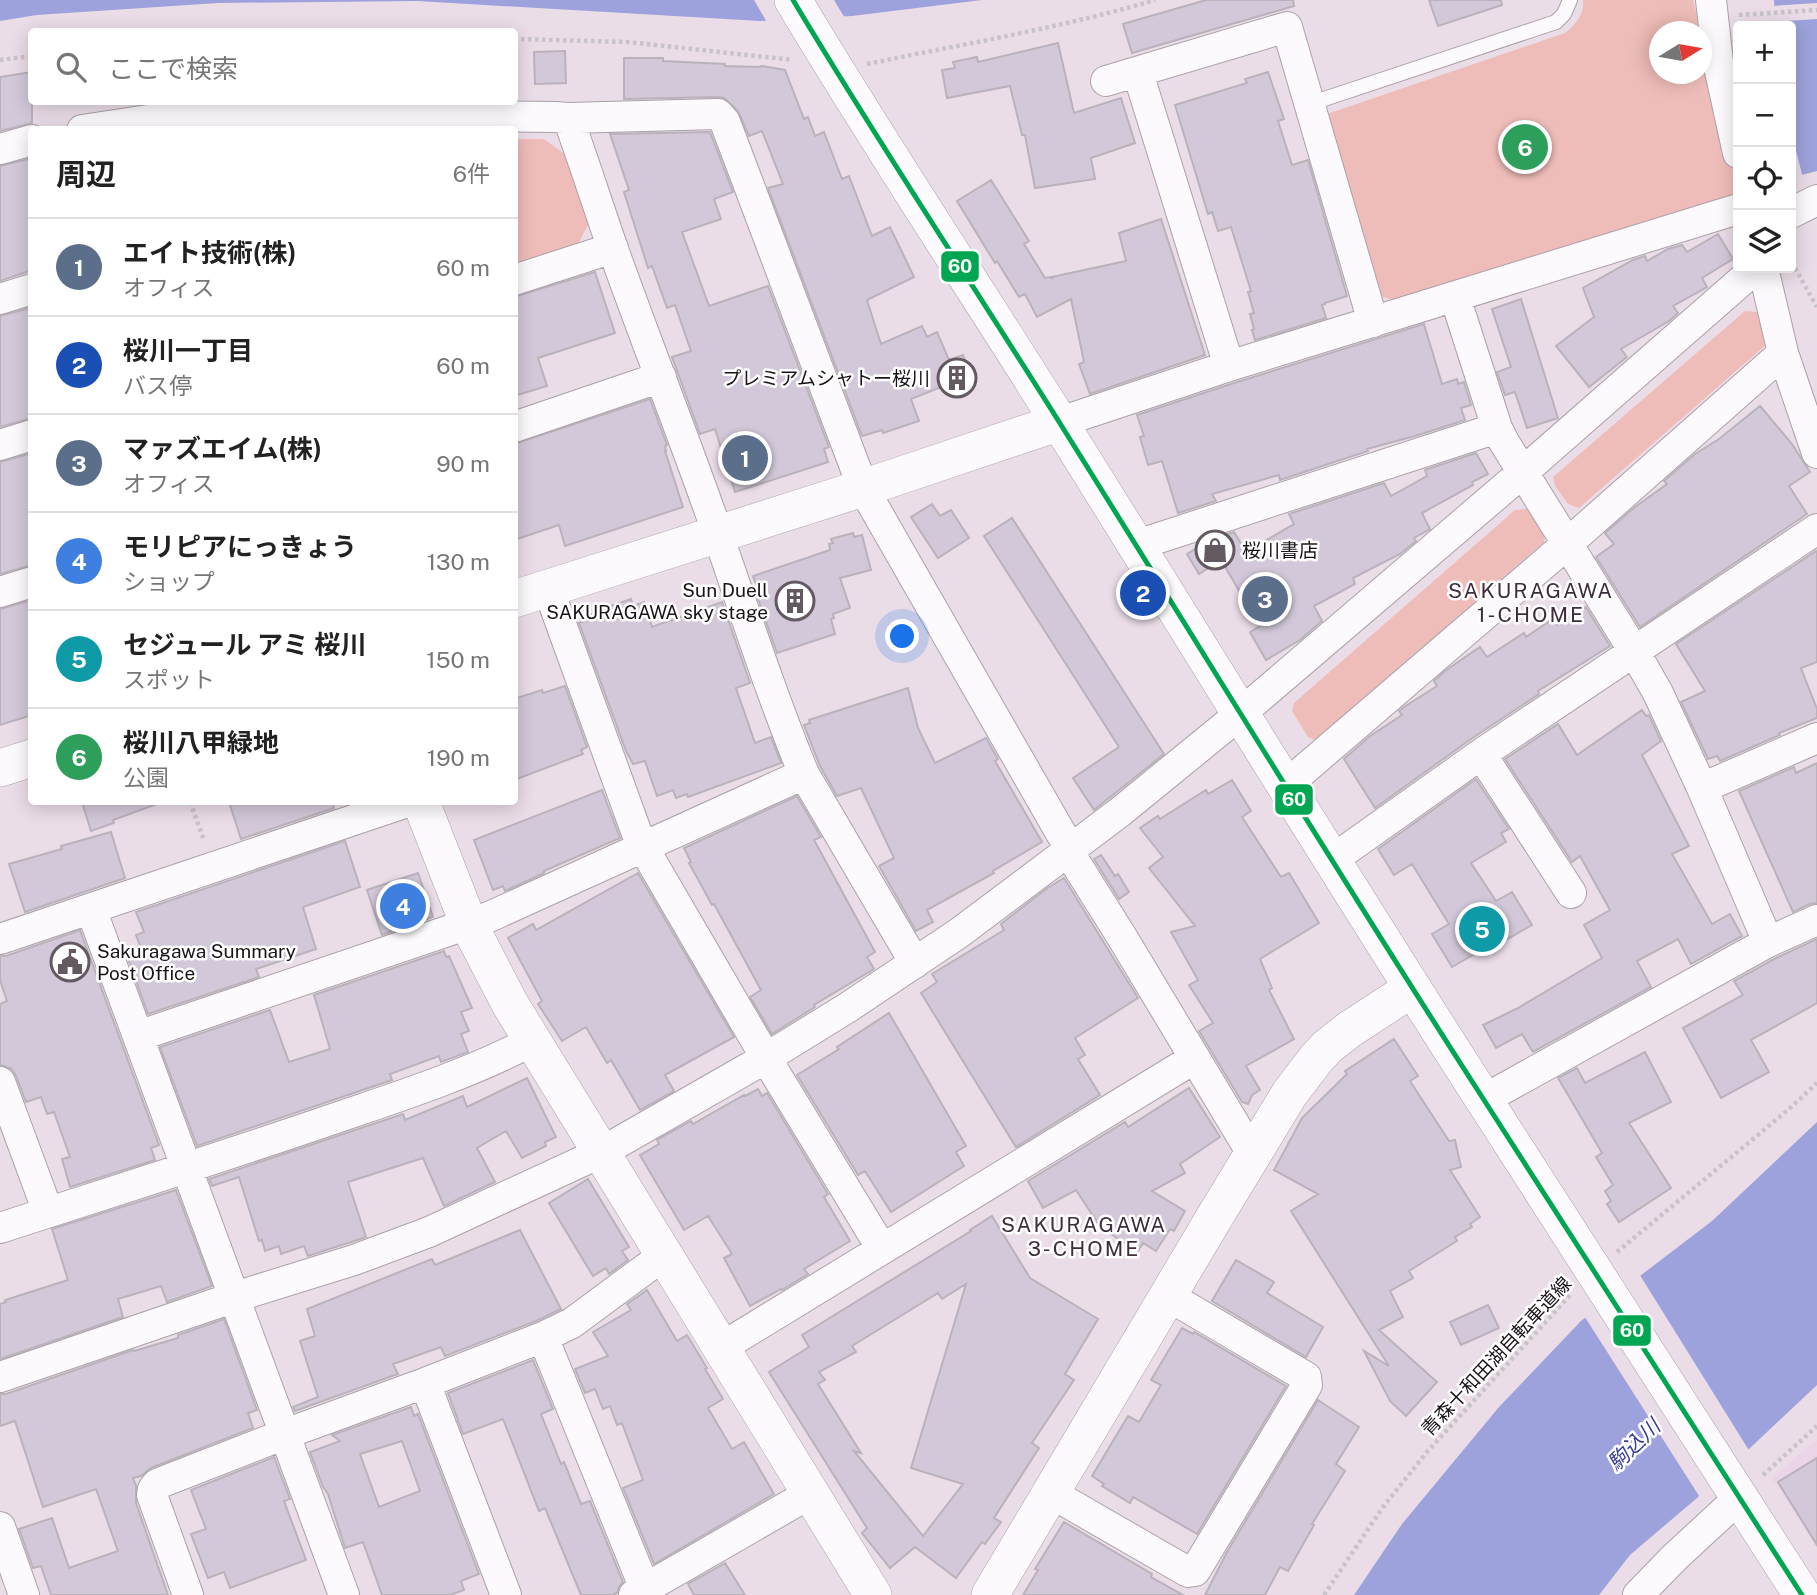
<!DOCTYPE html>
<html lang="ja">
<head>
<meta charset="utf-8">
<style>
  :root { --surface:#fff; --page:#f2f2f2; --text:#222; --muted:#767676; --line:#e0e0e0; --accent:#db2777 }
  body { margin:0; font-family:"Public Sans","Noto Sans JP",sans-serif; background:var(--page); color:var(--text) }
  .controls { position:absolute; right:21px; top:21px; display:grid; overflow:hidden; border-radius:7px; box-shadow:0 4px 18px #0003 }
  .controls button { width:63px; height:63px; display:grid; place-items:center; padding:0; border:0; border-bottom:2px solid var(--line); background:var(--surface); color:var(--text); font:35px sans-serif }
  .compass { position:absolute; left:1649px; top:21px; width:63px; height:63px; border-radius:50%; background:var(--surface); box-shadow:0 4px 18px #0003; rotate:79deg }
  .you { position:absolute; left:903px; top:637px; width:24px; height:24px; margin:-18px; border:5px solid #fff; border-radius:50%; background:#1a73e8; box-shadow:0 0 0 10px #1a73e833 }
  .badge { display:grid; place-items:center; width:46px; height:46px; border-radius:50%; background:var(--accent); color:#fff; font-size:23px; font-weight:700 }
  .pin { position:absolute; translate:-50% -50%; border:4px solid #fff; box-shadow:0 2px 7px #0006 }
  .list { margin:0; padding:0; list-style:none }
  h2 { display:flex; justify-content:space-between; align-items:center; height:91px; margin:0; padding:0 28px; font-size:30px }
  h2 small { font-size:23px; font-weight:400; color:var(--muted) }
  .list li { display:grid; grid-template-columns:46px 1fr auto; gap:21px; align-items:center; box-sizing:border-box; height:98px; padding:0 28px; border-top:2px solid var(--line) }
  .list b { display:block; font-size:26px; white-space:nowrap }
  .list p { margin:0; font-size:23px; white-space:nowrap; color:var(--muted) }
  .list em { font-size:23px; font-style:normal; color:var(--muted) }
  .icon { flex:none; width:38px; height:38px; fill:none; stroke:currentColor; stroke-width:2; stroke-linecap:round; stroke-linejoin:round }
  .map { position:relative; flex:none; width:1817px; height:1595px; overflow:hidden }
  .search { position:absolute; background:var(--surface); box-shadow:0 4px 18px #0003; left:28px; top:28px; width:490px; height:77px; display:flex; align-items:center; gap:18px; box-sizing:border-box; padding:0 24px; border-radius:7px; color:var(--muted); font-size:26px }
  .panel { position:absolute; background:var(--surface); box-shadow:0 4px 18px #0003; left:28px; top:126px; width:490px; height:679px; border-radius:7px }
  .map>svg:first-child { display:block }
</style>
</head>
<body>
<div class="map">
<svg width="1817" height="1595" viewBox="0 0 1817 1595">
  <rect width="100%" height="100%" fill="#ebdde8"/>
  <path fill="#ecd4e7" d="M1817,1439V1548L1772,1478Z"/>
  <path fill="#efbdb9" d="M1583,0H1693L1701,31L1660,32V74H1702V36L1738,193L1400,303L1378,295L1327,114L1565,33C1575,25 1585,14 1583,0Z
    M515,139H544L570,158L589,223L577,246L515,264Z
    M1745,311L1757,312L1767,344L1579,508L1568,504L1555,486L1553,477Z
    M1527,509L1545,534L1544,542L1315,740L1308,737L1292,711L1294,703L1515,510Z"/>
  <path fill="#9ea2dc" d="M0,0H982L852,16L760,21L417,1L218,3L37,15L0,21Z
    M1774,0H1817V233L1791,131V26H1775Z
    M1817,1122V1385L1697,1498L1630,1555L1599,1595H1354L1402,1524L1499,1407L1581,1321L1712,1221Z"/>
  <path fill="#ebdde8" d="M754,0H834L846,20L768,24Z
    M1817,3V19L1771,22V6Z
    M1817,171V236L1816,237L1814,234L1798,176Z
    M1638,1272L1750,1452L1701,1499L1583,1314Z"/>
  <path fill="#d3c8d9" stroke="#bab2bb" stroke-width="2" fill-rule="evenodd" d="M1206,0H1293L1294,6L1132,53L1123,24Z
    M1429,0H1501L1502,5L1438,26Z
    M1058,43L1074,113L1121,98L1135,143L1091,158L1095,179L1035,188L1025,135H1022L1010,86L947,98L942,70L955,68L953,62L977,57L978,62Z
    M565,51L566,83L535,84L534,52Z
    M624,58H663V61L725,64V66L758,67L762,66L785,70L804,119L808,117L815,136L824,132L842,179L849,176L872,236L890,227L914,277L867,300L881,344L922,326L927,337L937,332L949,360L963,355L971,375L911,399L919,421L883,433L882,430L862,436L768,188L783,184L762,131L749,136L738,111L724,98L718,97L624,99Z
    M32,72V123L0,131V77Z
    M1268,72L1284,119L1278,121L1292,165L1308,160L1347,296L1325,303V304L1322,305L1326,318L1255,340L1252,330L1254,329L1250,314L1254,313L1248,292L1251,291L1231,227L1218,231L1212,212L1208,214L1175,105L1247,83L1245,79Z
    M710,132L733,192L714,199L721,219L682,232L709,306L768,286L829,447L824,449L828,462L735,492L715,429L700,434L672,357L691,351L675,305L667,308L652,266L648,268L624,192L629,190L610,134Z
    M32,158V270L0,281V166Z
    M991,180L1029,241L1024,244L1045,278L1051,277L1053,279L1052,277L1126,261L1119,233L1161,219L1205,355L1090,394L1079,364L1084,362L1071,299L1037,317L1025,294L1019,297L997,261L995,263L957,201Z
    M1718,234L1733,259L1702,278L1707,287L1673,306L1678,313L1669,321L1621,349L1627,357L1589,387L1556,346L1594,317L1583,288L1633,260L1645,256L1647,261L1668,249L1682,245L1687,252Z
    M595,272L615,333L538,358L547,386L514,396V297Z
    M1521,299L1558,418L1527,428L1515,392L1505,395L1497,372L1511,367L1492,309Z
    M30,308L32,313V418L0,427V316Z
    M1424,324L1442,384L1457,379L1458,384L1464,382L1471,405L1461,408L1465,420L1415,436L1367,449L1368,451L1280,480L1279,475L1212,494L1216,501L1178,513L1162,461L1148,465L1140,437L1144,436L1137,415L1234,383Z
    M650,399L667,445L665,446L666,451H665L683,507L565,546L559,525L514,540V444Z
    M1760,406L1792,444L1810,472L1789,486L1807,514L1640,627L1596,557L1614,544L1605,533L1635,507L1667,484L1664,481L1695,454L1719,439Z
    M32,453V565L0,574V462Z
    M1476,453L1488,474L1472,482L1473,485L1422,513L1430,529L1414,538L1416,541L1400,554L1353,578L1355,584L1314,606L1322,621L1300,640L1266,660L1250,632L1260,626L1221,560L1199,574L1187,554L1210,540L1234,532L1246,552L1294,524L1289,514L1384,483L1391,496L1427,476L1425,470Z
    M932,504L940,516L951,510L969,538L938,558L911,517Z
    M1012,518L1164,754L1094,810L1073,778L1119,747L984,536Z
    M853,533L854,537L862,535L871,570L840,578L850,608L833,614L834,618L831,619L835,634L777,653L755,590L758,589L753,576L830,550L829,544L833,543L831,539Z
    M1816,551L1817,553V662L1801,668L1817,709V718L1779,733L1780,735L1720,761L1717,756L1708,759L1681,702L1705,691L1676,644Z
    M631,599L633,606L644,602L652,627L722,602L750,683L736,688L755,743L771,737L781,763L688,797L687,794L676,798L673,790L657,796L645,761L633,764L626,751L579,623L592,619L591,615L611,608L610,606Z
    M32,600V715L0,725V609Z
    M1586,607L1610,646L1538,691L1539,694L1471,739L1375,808L1344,759L1370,736L1402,715L1399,711L1404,707L1437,686L1434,681L1445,671L1480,647L1487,657L1524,633L1526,637L1553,619L1557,625Z
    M565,686L587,747L581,750L583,754L514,780V699L542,690L543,693Z
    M908,688L918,728L935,763L986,738L998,759L995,761L1042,842L993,871L994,873L927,910L933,922L916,931L879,866L894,858L861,788L837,796L820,766L804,725L810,723L809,720Z
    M1642,710L1646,716L1649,715L1661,741L1642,755L1689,846L1672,854L1712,924L1730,914L1742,936L1691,964L1678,939L1637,961L1651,987L1533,1052L1522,1034L1496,1048L1483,1025L1518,1008L1602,958L1584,925L1610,910L1580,856L1572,862L1505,759L1558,724L1577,755Z
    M1817,763V903L1810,904L1793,912L1739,791L1794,767L1796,773Z
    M1476,779L1509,829L1501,833L1506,842L1471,863L1496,901L1512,892L1532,925L1492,948L1490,945L1452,967L1432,934L1449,924L1412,864L1394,875L1378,849Z
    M1232,780L1251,811L1242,817L1281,877L1289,873L1319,923L1260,959L1272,988L1269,990L1294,1039L1246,1066L1260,1090L1252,1095L1248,1104L1242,1102L1199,1031L1213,1023L1189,985L1198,980L1171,932L1195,926L1149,868L1163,857L1140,828L1158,816L1160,819L1206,790L1208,794Z
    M602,790L620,838L544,871V873L505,891L503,886L493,890L474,840Z
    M797,796L821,837L814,840L875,952L867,957L874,969L814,1005L815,1007L772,1034L750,997L761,990L714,904L712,905L689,863L691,862L684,848Z
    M82,802H156L157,804L113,820L114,823L91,831Z
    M229,802H332L334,808L241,839Z
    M111,832L125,878L25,912L9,864L62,849L61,846Z
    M345,841L360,887L303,907L316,949L256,969L259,977L148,1014L125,950L140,946L136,935L144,932L136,912Z
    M1101,855L1115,876L1118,874L1129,892L1119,899L1094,859Z
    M418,873L433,917L382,935L367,890Z
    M638,873L734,1037L665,1075L674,1091L640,1110L611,1060L607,1063L586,1027L562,1041L538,1004L542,1001L508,938L533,924L536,930Z
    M1064,878L1138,998L1075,1038L1085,1055L1078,1059L1100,1095L1016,1147L921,993L937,982L932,974L1004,930L1001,924L1046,889Z
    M80,930L159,1145L151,1148L155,1160L70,1187L62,1159L70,1157L54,1112L47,1114L41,1097L26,1102L16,1076L12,1069L0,1065V1004L7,1001L0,980V956H6Z
    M1817,939V1003L1751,1040L1769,1072L1721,1098L1683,1028L1743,995L1734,981L1776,958Z
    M444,951L446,957L449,956L472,1008L461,1012L469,1031L461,1034L468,1052L441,1062L439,1056L390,1074L392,1080L197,1146L160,1047L270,1010L289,1062L330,1049L314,995Z
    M889,1013L966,1146L956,1152L964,1166L891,1212L865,1171L858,1175L797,1075L839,1049L837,1047Z
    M1394,1039L1418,1076L1410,1081L1449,1141L1455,1140L1461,1167L1450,1170L1480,1217L1470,1224L1472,1227L1455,1237L1457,1241L1409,1271L1413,1278L1390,1291L1403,1317L1379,1330L1437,1382L1406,1416L1390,1401L1364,1351L1389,1366L1291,1211L1318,1194L1274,1170L1302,1118L1347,1074L1345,1071Z
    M1645,1052L1671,1102L1629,1123L1671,1188L1619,1222L1607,1204L1611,1201L1605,1191L1613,1185L1596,1157L1602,1153L1558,1078L1577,1068L1585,1083Z
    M527,1078L556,1137L545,1142L546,1146L522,1158L506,1131L477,1148L495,1182L444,1206L423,1158L348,1182L366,1237L348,1243L308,1256L304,1246L281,1254L279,1246L265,1251L262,1240L259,1241L239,1177L212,1186L209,1179L403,1114L405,1120L463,1096L467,1107Z
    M1189,1088L1220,1137L1180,1164L1185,1173L1152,1191L1185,1211L1174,1231L1170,1229L1156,1251L1143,1243L1138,1251L1101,1228L1076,1190L1043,1208L1028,1181L1125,1122L1128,1127Z
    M758,1089L762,1096L767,1093L828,1194L824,1197L850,1241L804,1269L808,1274L782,1290L781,1289L750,1306L724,1258L732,1254L708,1216L684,1230L640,1155L659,1144L657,1140L691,1121L693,1124L744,1095L745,1096Z
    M588,1179L629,1247L622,1251L628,1260L609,1274L606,1268L593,1276L549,1203Z
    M176,1190L212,1286L167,1302L161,1286L118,1299L123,1317L0,1359V1304L6,1302L5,1300L68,1280L52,1229Z
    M992,1216L1030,1278L1098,1319L1065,1374L1074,1380L1032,1443L1039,1448L994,1518L1001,1522L985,1544L982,1542L956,1578L915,1547L890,1568L862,1533L867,1528L769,1372L809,1347L802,1335L971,1231L970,1230ZM966,1284L911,1468L963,1484L923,1536L854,1451L861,1453L818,1384L825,1380L819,1372L856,1352L852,1346L938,1293L942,1299Z
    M520,1230L561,1309L536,1321L445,1356L441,1347L393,1364L398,1374L295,1411L293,1407L318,1397L300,1341L315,1336L307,1309L432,1259L435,1265Z
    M1236,1260L1274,1282L1267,1293L1323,1327L1306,1357L1212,1301Z
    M647,1290L677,1341L687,1335L707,1368L705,1369L723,1399L708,1408L732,1449L744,1442L774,1494L654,1564L623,1488L643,1480L622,1423L617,1425L610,1406L603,1409L595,1389L585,1393L575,1369L608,1356L593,1332L631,1310L627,1304Z
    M1488,1305L1499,1328L1461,1345L1450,1322Z
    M224,1319L257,1410L248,1413L253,1428L151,1468L141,1476L133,1478L136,1486V1503L168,1595H51L41,1566L33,1568L19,1529L52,1518L69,1568L118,1551L96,1489L43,1507L15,1421L0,1426V1394H6L133,1350L134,1351L178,1338V1335Z
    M1182,1328L1193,1334L1194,1332L1286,1386L1197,1534L1133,1497L1130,1503L1102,1486L1104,1484L1092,1476L1128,1416L1139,1422L1161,1385L1151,1380Z
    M533,1360L553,1409L541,1414L561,1464L564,1462L581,1504L590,1501L623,1582L619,1587L617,1593L612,1595H581L545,1508L539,1511L503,1419L463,1434L448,1393Z
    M1318,1400L1359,1427L1336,1464L1345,1471L1312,1524L1314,1525L1288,1571L1280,1567L1265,1595H1205L1227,1552Z
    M411,1407L414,1416L418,1414L479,1574L461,1581L464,1590L450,1595H382L363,1542L345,1548L328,1494L323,1487L310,1452L340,1441L332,1435ZM402,1441L420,1491L379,1507L360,1454Z
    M274,1457L290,1499L284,1501L306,1560L230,1588L224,1572L208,1578L191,1534L206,1529L191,1490Z
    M1817,1458V1545L1778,1482Z
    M1064,1522L1152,1574L1151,1577L1183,1595H1023L1038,1570L1035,1569Z
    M725,1563L745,1595H694L688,1584Z"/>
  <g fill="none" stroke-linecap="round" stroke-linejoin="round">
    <defs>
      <path id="service" d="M1309,104L1556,22L1564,14L1570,0"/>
      <path id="minor" d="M1711,0L1718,62L1738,153
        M1138,73L1229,366
        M1106,81L1287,27L1373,322
        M568,118L718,114L725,122L863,488L1070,849
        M82,130L181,115L217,113L555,117L568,118C584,162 598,206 613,249C644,336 678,422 709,509C740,597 768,687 804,774L915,963
        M0,149L32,140
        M1791,213L1817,200
        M1763,268L1783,353L1817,453
        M514,280L613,248
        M1455,297L1497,428L1504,442L1634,651L1658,693L1702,788L1768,942
        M0,299L32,289
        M1060,422L1229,366L1738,209
        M514,427L661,377
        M0,445L32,435
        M1137,545L1497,428
        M548,588L636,831L643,847L766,1058L882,1249
        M0,592L32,582
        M1481,754L1571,893
        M1285,786L1567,544L1783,353
        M1702,788L1817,738
        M1068,851L1122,937L1253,1155
        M1332,860L1481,754L1817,529
        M91,909L344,1595
        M0,939L407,802
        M138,1036L489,917L804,774
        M0,1082L48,1212
        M1483,1100L1768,942L1817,920
        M0,1228C108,1193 216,1159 324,1122C394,1098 465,1076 532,1041
        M543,1337L645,1589
        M722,1347L1195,1058
        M0,1377L235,1297L354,1260L429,1232L600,1153L766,1058L847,1008L959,933L1120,812L1240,714L1523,472L1756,268
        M425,1383L506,1595
        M1051,1493L1188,1572L1195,1571L1307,1385L1306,1377L1168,1296
        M0,1527L24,1595
        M188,1595L152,1495L153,1489L157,1484L285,1434L425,1383L543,1337L572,1323L664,1255
        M634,1595L811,1493
        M1638,1595L1675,1557L1740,1497"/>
      <path id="tertiary" d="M793,0C879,144 972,283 1061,425C1202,650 1340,877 1484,1100C1589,1266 1697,1429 1802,1595
        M514,599L863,488L1060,422
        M0,768L32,758
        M421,802L469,925L510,1004L873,1595
        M990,1595L1217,1213L1290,1093L1316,1059L1327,1047L1350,1029L1413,988"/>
    </defs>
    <use href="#service" stroke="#aba0a8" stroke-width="16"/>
    <use href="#minor" stroke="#aba0a8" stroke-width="32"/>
    <use href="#tertiary" stroke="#aba0a8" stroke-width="38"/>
    <path stroke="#c7c3c6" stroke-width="4.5" stroke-dasharray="3.5 3.5" stroke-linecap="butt" d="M1739,15L1817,10
      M514,39L628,42L793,60
      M0,60L32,56
      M867,64C963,44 1061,28 1155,0
      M1795,268L1817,307
      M190,802L204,840
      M1617,1252L1788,1110L1817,1083
      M1763,1475L1817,1426
      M1324,1595L1383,1507L1427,1452L1572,1293"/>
    <use href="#service" stroke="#fcfafc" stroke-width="14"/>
    <use href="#minor" stroke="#fcfafc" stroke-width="30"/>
    <use href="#tertiary" stroke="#fcfafc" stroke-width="37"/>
    <defs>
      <path id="bus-1" d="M793,0C879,144 972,283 1061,425C1202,650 1340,877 1484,1100C1589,1266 1697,1429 1802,1595"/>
    </defs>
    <use href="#bus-1" stroke="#fff" stroke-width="10"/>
    <use href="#bus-1" stroke="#00a651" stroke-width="5"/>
  </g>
  <defs>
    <symbol id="building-ring" viewBox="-11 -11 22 22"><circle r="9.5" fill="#fff" stroke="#645961" stroke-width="1.5"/><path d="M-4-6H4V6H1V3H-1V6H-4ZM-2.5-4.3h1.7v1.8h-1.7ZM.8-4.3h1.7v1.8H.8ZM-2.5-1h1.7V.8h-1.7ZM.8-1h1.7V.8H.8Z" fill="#645961"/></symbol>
    <symbol id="shop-ring" viewBox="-11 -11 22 22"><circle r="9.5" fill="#fff" stroke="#645961" stroke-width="1.5"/><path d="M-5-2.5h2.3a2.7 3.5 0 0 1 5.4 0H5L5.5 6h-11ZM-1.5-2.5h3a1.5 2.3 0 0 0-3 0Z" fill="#645961"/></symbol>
    <symbol id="civic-ring" viewBox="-11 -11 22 22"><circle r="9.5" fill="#fff" stroke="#645961" stroke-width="1.5"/><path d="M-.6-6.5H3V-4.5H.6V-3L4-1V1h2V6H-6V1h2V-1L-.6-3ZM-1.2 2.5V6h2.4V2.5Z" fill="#645961"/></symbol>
  </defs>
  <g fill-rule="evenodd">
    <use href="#building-ring" x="935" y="356" width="44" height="44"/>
    <use href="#shop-ring" x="1193" y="528" width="44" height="44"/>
    <use href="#building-ring" x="773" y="579" width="44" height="44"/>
    <use href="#civic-ring" x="48" y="940" width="44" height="44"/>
  </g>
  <g text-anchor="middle" stroke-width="5" stroke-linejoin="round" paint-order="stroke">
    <g font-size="19" fill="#1b1219" stroke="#fff" text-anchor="end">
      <text x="930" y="385">プレミアムシャトー桜川</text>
      <text x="1242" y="557" text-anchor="start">桜川書店</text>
      <text x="768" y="597">Sun Duell<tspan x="768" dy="22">SAKURAGAWA sky stage</tspan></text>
      <text x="97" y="958" text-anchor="start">Sakuragawa Summary<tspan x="97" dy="22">Post Office</tspan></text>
    </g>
    <g font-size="19" fill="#1b1219" stroke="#fff">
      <text transform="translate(1496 1356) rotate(-47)" y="7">青森十和田湖自転車道線</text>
    </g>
    <g font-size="21" letter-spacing="2" fill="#3f2c3c" stroke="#fff">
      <text x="1531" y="598">SAKURAGAWA<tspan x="1531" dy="24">1-CHOME</tspan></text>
      <text x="1084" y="1232">SAKURAGAWA<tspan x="1084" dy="24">3-CHOME</tspan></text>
    </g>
    <g font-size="21" font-style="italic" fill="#383c98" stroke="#fff">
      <text transform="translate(1634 1445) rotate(-44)" y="7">駒込川</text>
    </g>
  </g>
  <g stroke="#fff" stroke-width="2.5">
    <rect x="940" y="250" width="40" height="33" rx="7" fill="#00a651"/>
    <rect x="1274" y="783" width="40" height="33" rx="7" fill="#00a651"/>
    <rect x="1612" y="1314" width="40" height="33" rx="7" fill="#00a651"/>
  </g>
  <g font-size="19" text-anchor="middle" font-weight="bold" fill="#fff">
    <text x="960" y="273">60</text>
    <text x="1294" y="806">60</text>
    <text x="1632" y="1337">60</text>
  </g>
</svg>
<div class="controls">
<button>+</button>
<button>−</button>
<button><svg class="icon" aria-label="locate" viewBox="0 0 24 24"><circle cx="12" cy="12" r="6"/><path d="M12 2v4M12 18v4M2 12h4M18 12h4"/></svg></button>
<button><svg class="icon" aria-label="layers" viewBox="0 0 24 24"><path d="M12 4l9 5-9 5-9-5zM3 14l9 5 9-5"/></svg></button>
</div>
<svg class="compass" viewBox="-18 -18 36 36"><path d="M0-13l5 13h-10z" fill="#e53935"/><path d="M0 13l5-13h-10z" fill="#767676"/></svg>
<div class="you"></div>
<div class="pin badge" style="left:745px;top:458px;background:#5c6f8a">1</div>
<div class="pin badge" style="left:1143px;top:593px;background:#1a4fb4">2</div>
<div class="pin badge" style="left:1265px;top:599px;background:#5c6f8a">3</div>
<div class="pin badge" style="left:403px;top:906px;background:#3f7fe0">4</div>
<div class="pin badge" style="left:1482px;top:929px;background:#0f9aa8">5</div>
<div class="pin badge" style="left:1525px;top:147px;background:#2e9e5b">6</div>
<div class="search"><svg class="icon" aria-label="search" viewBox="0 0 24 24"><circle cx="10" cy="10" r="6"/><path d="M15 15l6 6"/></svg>ここで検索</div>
<section class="panel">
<h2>周辺<small>6件</small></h2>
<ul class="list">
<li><span class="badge" style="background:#5c6f8a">1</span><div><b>エイト技術(株)</b><p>オフィス</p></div><em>60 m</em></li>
<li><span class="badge" style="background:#1a4fb4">2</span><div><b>桜川一丁目</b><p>バス停</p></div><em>60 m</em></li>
<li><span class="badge" style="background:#5c6f8a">3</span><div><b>マァズエイム(株)</b><p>オフィス</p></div><em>90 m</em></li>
<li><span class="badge" style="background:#3f7fe0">4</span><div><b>モリピアにっきょう</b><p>ショップ</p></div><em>130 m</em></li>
<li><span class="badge" style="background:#0f9aa8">5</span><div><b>セジュール アミ 桜川</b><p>スポット</p></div><em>150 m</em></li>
<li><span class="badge" style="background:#2e9e5b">6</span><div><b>桜川八甲緑地</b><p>公園</p></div><em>190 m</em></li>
</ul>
</section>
</div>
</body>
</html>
